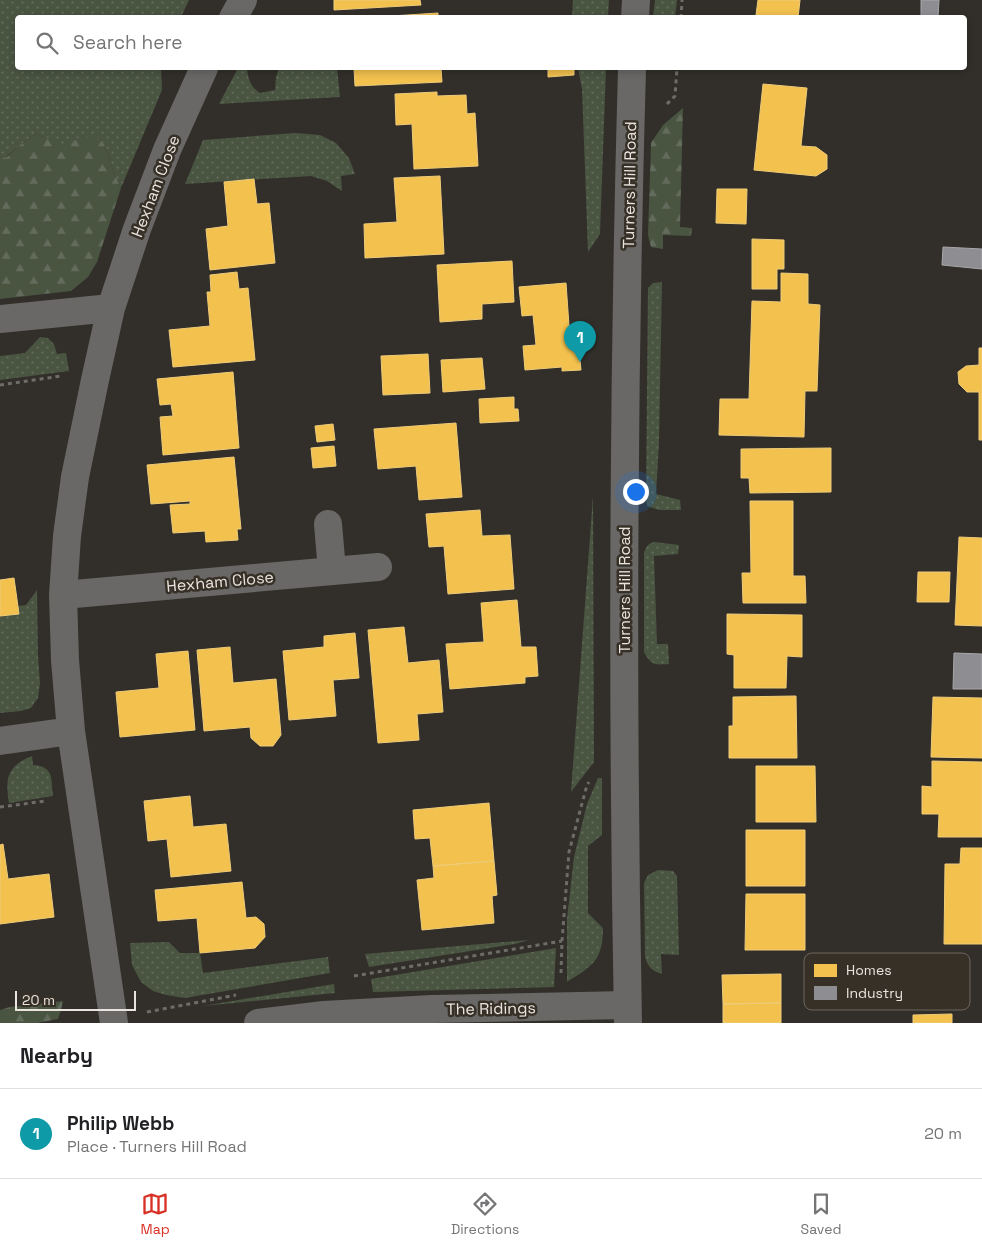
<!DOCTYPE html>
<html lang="en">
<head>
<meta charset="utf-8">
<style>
  :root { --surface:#fff; --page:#f6f6f6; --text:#202124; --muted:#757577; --line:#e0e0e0; --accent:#d93025 }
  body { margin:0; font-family:"Space Grotesk",sans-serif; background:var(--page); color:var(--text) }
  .scale { position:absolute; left:15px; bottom:12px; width:121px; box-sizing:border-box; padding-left:5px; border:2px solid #e9e4df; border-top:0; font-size:14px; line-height:18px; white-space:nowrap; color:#e9e4df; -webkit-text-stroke:4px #363027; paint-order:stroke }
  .you { position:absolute; left:635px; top:491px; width:18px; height:18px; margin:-12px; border:4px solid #fff; border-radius:50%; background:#1a73e8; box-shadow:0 0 0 8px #1a73e833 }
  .badge { display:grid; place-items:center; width:32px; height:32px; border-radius:50%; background:var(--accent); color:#fff; font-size:16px; font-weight:700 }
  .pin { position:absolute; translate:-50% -41px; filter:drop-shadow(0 1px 2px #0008) }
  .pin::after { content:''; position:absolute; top:26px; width:18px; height:15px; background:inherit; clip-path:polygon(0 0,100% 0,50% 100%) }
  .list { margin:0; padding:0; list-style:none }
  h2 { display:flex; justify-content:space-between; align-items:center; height:65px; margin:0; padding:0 20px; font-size:21px }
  h2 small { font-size:16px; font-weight:400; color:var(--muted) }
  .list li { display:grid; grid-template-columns:32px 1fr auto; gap:15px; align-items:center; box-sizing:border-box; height:90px; padding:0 20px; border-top:1px solid var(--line) }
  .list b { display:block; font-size:19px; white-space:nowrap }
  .list p { margin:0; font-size:16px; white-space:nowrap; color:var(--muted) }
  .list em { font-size:16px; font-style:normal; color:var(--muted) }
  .icon { flex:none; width:28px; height:28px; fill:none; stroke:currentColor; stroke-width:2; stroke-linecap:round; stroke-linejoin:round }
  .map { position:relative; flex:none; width:982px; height:1023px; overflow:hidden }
  .search { position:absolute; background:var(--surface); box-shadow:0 2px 8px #0003; left:15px; right:15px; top:15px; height:55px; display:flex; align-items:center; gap:12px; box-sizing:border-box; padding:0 18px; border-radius:5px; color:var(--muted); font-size:19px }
  .sheet { height:155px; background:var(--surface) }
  nav { display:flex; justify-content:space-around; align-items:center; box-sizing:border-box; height:70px; border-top:1px solid var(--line); background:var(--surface); font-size:14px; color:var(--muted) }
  nav a { display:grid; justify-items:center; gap:2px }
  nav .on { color:var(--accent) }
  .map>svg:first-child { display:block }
</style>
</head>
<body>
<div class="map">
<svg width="982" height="1023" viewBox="0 0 982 1023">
  <defs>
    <pattern id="grass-dots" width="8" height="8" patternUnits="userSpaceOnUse" patternTransform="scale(1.25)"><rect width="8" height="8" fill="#495441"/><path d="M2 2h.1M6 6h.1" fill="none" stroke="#636c5c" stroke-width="1.8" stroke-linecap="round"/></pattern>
    <pattern id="forest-firs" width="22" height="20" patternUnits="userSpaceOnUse" patternTransform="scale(1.25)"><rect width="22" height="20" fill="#495441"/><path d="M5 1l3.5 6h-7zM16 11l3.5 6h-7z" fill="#636c5c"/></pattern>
  </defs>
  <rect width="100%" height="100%" fill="#322f2a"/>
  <path fill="url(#grass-dots)" d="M0,0H189L181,17L18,18V68H161L162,90L121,188L114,173L105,146L79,138L65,146L36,134L20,145L6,157L0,158Z
    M573,0H609L608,17H572Z
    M655,0H677L675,17H653Z
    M238,68H247C248,78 250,87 260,93L275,90L276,77L279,68H337L340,97L219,104Z
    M578,68H606L600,234L588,252L582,89Z
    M295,133L320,135L336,143L349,158L355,174L341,176L342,191L327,181L311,176L185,184L203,140Z
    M662,282L659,442L656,494L680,500L681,510H659L647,506L646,498L648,288L653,283Z
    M40,337L48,338L54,344L57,354L66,353L69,371L0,380V356L25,353Z
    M593,496L594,762L571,792Z
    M655,542L679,545L678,554L654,556L657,644H668L669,664C654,665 651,665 644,652V552C647,546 648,543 655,542Z
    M37,590L38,656L40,683L38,698L31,708L21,711L0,713V616L19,614L18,606L26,605Z
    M32,756L33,765C54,766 51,779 53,796L9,803C5,778 7,766 32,756Z
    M598,778H602V835L588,846V913L603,928C603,961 592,966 567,982V919L574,857L587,804Z
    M658,870L673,871L677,876L679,955L661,954L662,974C652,971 648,967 645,957L644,883L648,875Z
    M529,940L515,944L369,967L365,954Z
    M169,942L180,953H200L203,973L328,957L330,973L185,998L166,995L153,991L141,982L132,965L130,943Z
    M556,948L554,987L373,992L371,979Z
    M334,984L335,993L203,1006Z"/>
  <path fill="url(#forest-firs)" d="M683,108L680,227L692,228L691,236L663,235V249L651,247L648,235L651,143L663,125Z
    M36,134L65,145L79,138L97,136L105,146L114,173L121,188L97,262L88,277L71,291L0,299V158L7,157L20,145Z
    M63,1001L61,1010L58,1019L37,1023H0V1010L10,1007Z"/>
  <path fill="#f2c14e" stroke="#efcc7a" d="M334,0H420L421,5L334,10Z
    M758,0H800L798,18H775L756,15Z
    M438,13V18H360Z
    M354,68H441L442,82L355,86Z
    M548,68H574V75L548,77Z
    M763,84L807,88L801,146L816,147L827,155V169L816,176L754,170Z
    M437,92V96L466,95L467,114L475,113L478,166L414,169L412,124L396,125L395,94Z
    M440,176L444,254L365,258L364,224L397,222L394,178Z
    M254,179L257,204L269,203L275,263L210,270L206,229L228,226L224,182Z
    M717,189H747L746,224L716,223Z
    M752,239L784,240V269H777V289H752Z
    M512,261L514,302L482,304V319L440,322L437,265Z
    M237,272L239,289L248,288L255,360L173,367L169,330L210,326L207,292H211L210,275Z
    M781,273L808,274V304L820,305L817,391H805L804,437L719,435L720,399H749L752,301L781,302Z
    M566,283L570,340H578L581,370L562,371V367L525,370L523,346L536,345L533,315L522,316L519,287Z
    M979,348H982V440H979V392H967L959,384L958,372L966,366L979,365Z
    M428,354L430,393L383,395L381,356Z
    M482,358L485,389L443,392L441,360Z
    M233,372L239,448L163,455L160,417L173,416L171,404L160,405L157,379Z
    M514,397V409H518L519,421L480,423L479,399Z
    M456,423L462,497L419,500L416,466L378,469L374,429Z
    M333,424L335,440L317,442L315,426Z
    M334,446L336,466L313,468L311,448Z
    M831,448V492L750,493L749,478H741V449Z
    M234,457L241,529H237L238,540L206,542L205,531L173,533L170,505L190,504V501L151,504L147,465Z
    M750,501H793V576H805L806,603H743L742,573H751Z
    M480,510L482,536L510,535L514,589L448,594L444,546L429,547L426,514Z
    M959,537L982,538V626L955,625Z
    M918,572H950L949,602H917Z
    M14,578L19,614L0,616V580Z
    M517,600L521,647H536L538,676L525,677V683L450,689L446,644L484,642L481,603Z
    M727,614L802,615V657L787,656L786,688H734V655L727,654Z
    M404,627L408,663L439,660L443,712L417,714L419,740L378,743L368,630Z
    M355,633L359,678L333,680L336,716L289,720L283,651L324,647V636Z
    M230,647L233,683L276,679L281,735L273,746H260L251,738L250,727L204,731L197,650Z
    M188,651L195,730L120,737L116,692L159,688L156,654Z
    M796,696L797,758H729V726H733V697Z
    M933,697L982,698V758L931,757Z
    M932,761L982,762V837H938L939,814H922V786L932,787Z
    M756,766H815L816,822H756Z
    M190,796L193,827L226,824L231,871L171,877L167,839L148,841L144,801Z
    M489,803L494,861L433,866L430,838L415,839L413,810Z
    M746,830H805V886H746Z
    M3,844L8,879L49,874L54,917L0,924V845Z
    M961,848H982V944H944L945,864H960Z
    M494,861L497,895L492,896L494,923L422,930L417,880L434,878L433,866Z
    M242,882L246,918L256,917L264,924L265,937L255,948L200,953L197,918L158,921L155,890Z
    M746,894H805V950H745Z
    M781,974V1003L723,1004L722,975Z
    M781,1003V1023H723V1004Z
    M952,1014V1023H913V1015Z"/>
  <path fill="#8d8d92" stroke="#a9a7a9" d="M921,0H939L938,18H921Z
    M943,247L982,249V269L942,265Z
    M954,653L982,654V689H953Z"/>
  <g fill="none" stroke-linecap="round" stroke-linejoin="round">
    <path stroke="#6e6b69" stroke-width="3" stroke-dasharray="4 4" stroke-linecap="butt" d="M681,18L682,0
      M667,104L675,96L677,68
      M0,385L61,376
      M0,807L46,801
      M561,973L562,941L569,852L587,785L589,782
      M354,976L562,941
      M147,1012L236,995"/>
    <path stroke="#696866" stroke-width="28" d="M233,18L243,0
      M0,319L111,308
      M328,524L332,571
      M63,595L378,567
      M0,741L71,731
      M114,1023L71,731L65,660L63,595L67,536L75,477L95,380L111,308L137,229L167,150L204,68
      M258,1023L324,1015L432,1009L627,1005"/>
    <path stroke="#696866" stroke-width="28" d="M635,18L636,0
      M628,1023C622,705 623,386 632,68"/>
  </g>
  <g text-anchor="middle" stroke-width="5" stroke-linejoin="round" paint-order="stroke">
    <g font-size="16" fill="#e9e4df" stroke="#363027">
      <text transform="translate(629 185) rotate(-89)" y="6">Turners Hill Road</text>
      <text transform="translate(155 186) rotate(-69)" y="6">Hexham Close</text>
      <text transform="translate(220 581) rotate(-5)" y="6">Hexham Close</text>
      <text transform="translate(624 590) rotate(-90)" y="6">Turners Hill Road</text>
      <text transform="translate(491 1008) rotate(-1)" y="6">The Ridings</text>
    </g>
  </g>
  <rect x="804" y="953" width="166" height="57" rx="8" fill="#363027" stroke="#6c665e" stroke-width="1"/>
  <rect x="814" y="964" width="23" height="13" fill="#f2c14e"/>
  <rect x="814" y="986" width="23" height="14" fill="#8d8d92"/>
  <g font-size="14" fill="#e9e4df">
    <text x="846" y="975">Homes</text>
    <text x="846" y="998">Industry</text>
  </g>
</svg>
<div class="scale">20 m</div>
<div class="you"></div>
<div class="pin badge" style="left:580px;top:362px;background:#0f9aa8">1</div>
<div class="search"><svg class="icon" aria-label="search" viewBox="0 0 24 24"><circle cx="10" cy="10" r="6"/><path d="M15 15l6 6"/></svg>Search here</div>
</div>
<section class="sheet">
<h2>Nearby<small></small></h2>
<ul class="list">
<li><span class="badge" style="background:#0f9aa8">1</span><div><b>Philip Webb</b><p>Place · Turners Hill Road</p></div><em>20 m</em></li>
</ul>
</section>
<nav>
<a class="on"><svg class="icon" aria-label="map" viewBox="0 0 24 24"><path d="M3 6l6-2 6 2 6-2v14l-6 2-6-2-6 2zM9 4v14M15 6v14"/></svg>Map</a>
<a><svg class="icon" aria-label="directions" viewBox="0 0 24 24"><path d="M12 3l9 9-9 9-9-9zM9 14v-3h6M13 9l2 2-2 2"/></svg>Directions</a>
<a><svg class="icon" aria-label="saved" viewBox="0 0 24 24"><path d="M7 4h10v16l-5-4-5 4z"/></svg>Saved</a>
</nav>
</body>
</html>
